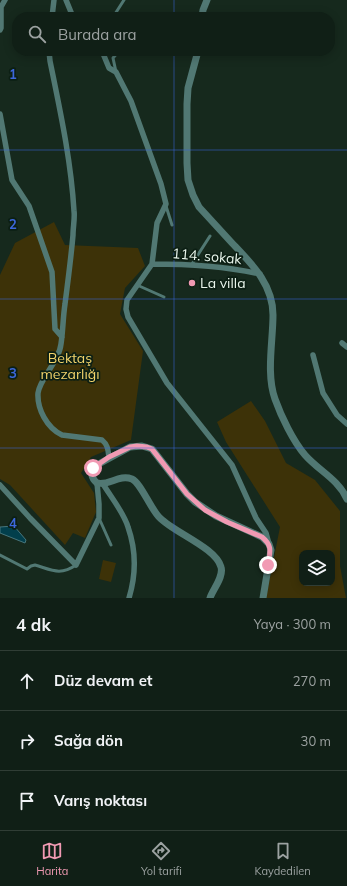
<!DOCTYPE html>
<html lang="tr">
<head>
<meta charset="utf-8">
<style>
  :root { --surface:#101f16; --page:#19271f; --text:#f1f3f6; --muted:#9ca2a1; --line:#303d35; --accent:#f19ab3 }
  body { margin:0; font-family:Mulish,sans-serif; background:var(--page); color:var(--text) }
  .controls { position:absolute; right:12px; bottom:12px; display:grid; overflow:hidden; border-radius:8px; box-shadow:0 2px 10px #0003 }
  .controls button { width:36px; height:36px; display:grid; place-items:center; padding:0; border:0; border-bottom:1px solid var(--line); background:var(--surface); color:var(--text); font:20px sans-serif }
  .stop { position:absolute; width:12px; height:12px; margin:-9px; border:3px solid #f19ab3; border-radius:50%; background:#fff }
  .stop.end { background:#f19ab3; border-color:#fff; box-shadow:0 1px 4px #0008 }
  .list { margin:0; padding:0; list-style:none }
  h2 { display:flex; justify-content:space-between; align-items:center; height:52px; margin:0; padding:0 16px; font-size:17px }
  h2 small { font-size:13px; font-weight:400; color:var(--muted) }
  .list li { display:grid; grid-template-columns:26px 1fr auto; gap:12px; align-items:center; box-sizing:border-box; height:60px; padding:0 16px; border-top:1px solid var(--line) }
  .list b { display:block; font-size:15px; white-space:nowrap }
  .list em { font-size:13px; font-style:normal; color:var(--muted) }
  .icon { flex:none; width:22px; height:22px; fill:none; stroke:currentColor; stroke-width:2; stroke-linecap:round; stroke-linejoin:round }
  .map { position:relative; flex:none; width:347px; height:598px; overflow:hidden }
  .search { position:absolute; background:var(--surface); box-shadow:0 2px 10px #0003; left:12px; right:12px; top:12px; height:44px; display:flex; align-items:center; gap:10px; box-sizing:border-box; padding:0 14px; border-radius:16px; color:var(--muted); font-size:15px }
  .sheet { height:232px; background:var(--surface) }
  nav { display:flex; justify-content:space-around; align-items:center; box-sizing:border-box; height:56px; border-top:1px solid var(--line); background:var(--surface); font-size:11px; color:var(--muted) }
  nav a { display:grid; justify-items:center; gap:2px }
  nav .on { color:var(--accent) }
  .map>svg:first-child { display:block }
</style>
</head>
<body>
<div class="map">
<svg width="347" height="598" viewBox="0 0 347 598">
  <rect width="100%" height="100%" fill="#16291d"/>
  <path fill="#3d3208" fill-rule="evenodd" d="M54,222L65,245L138,248L145,266L125,288L120,314L143,351L131,440L91,457L81,473L94,493L96,512L85,538L73,533L65,545L10,485L0,479V275L15,243Z
    M251,401L265,421L286,463L315,480L340,511V566L346,598H266L280,527L226,442L217,422ZM302,553H332V583H302Z
    M103,560L116,563L111,582L99,579Z"/>
  <path fill="#023f4c" stroke="#47767c" d="M14,526L26,540L25,543L0,533V527Z"/>
  <g fill="none" stroke-linecap="round" stroke-linejoin="round">
    <path stroke="#517873" stroke-width="3" d="M115,17V14L124,0
      M116,72L113,58L119,51
      M166,206L172,225
      M192,264L210,236
      M137,285L164,297
      M99,518L111,545
      M0,555L27,569L31,566L35,565C52,570 60,576 76,565"/>
    <path stroke="#517873" stroke-width="5.5" d="M66,0L73,17
      M52,17L54,0
      M0,30L1,28V7L5,0
      M49,51L50,61C60,110 71,160 74,211C75,218 73,227 73,235C71,258 68,281 65,304C63,317 63,331 61,344C59,362 40,378 38,393C37,409 47,428 62,435L102,440C108,445 108,450 109,457
      M102,51L109,68L116,72L131,101L161,184L166,204L157,223L152,264L127,300L126,309L128,317L167,383L232,465L256,518L266,533L269,544
      M0,114L12,180L29,206L52,272L55,329L62,337
      M152,264C189,264 224,266 260,274
      M342,343L347,347
      M313,355L323,393L337,415L347,424
      M103,484C111,497 124,513 128,527C136,550 136,575 129,598
      M0,485L30,518L76,565L99,518V504L97,483"/>
    <path stroke="#517873" stroke-width="7" d="M202,17L203,10L207,0
      M198,51L188,88L187,104V163L188,180L193,195L199,207C210,219 221,231 232,243C251,263 273,284 273,315C273,341 266,374 275,399C281,416 293,441 305,455C319,471 338,479 347,499
      M210,598C213,589 224,577 221,567C216,548 175,533 160,518C151,510 141,483 132,479C119,474 109,486 97,483C91,478 90,472 95,466L130,447L142,446L152,449L187,494L195,502L216,516L262,537L269,544L271,550L263,598"/>
  </g>
  <g fill="none" stroke-linecap="round" stroke-linejoin="round">
    <path stroke="#f19ab3" stroke-width="5" d="M93,468L109,457L130,447L137,446L147,447L152,449L187,494L205,510L227,522L262,537C273,546 270,552 268,565"/>
  </g>
  <path fill="none" stroke="#3c67db" stroke-width="1" stroke-opacity="0.55" d="M174,0V17M174,51V598M0,150H347M0,299H347M0,448H347"/>
  <circle fill="#f19ab3" stroke="#0c1f14" stroke-width="1.5" cx="192" cy="283" r="4"/>
  <g text-anchor="middle" stroke-width="3.5" stroke-linejoin="round" paint-order="stroke">
    <g font-size="14" fill="#e9f5ec" stroke="#0c1f14">
      <text transform="translate(207 256) rotate(5)" y="5">114. sokak</text>
    </g>
    <g font-size="14" fill="#e9f5ec" stroke="#0c1f14" text-anchor="start">
      <text x="200" y="288">La villa</text>
    </g>
    <g font-size="14" fill="#f3d46b" stroke="#0c1f14">
      <text x="70" y="363">Bektaş<tspan x="70" dy="16">mezarlığı</tspan></text>
    </g>
  </g>
  <g font-size="13" text-anchor="middle" font-weight="bold" fill="#3c67db" stroke="#0c1f14" stroke-width="3.5" stroke-linejoin="round" paint-order="stroke">
    <text x="13" y="79">1</text>
    <text x="13" y="229">2</text>
    <text x="13" y="378">3</text>
    <text x="13" y="528">4</text>
  </g>
</svg>
<div class="controls">
<button><svg class="icon" aria-label="layers" viewBox="0 0 24 24"><path d="M12 4l9 5-9 5-9-5zM3 14l9 5 9-5"/></svg></button>
</div>
<div class="stop" style="left:93px;top:468px"></div>
<div class="stop end" style="left:268px;top:565px"></div>
<div class="search"><svg class="icon" aria-label="search" viewBox="0 0 24 24"><circle cx="10" cy="10" r="6"/><path d="M15 15l6 6"/></svg>Burada ara</div>
</div>
<section class="sheet">
<h2>4 dk<small>Yaya · 300 m</small></h2>
<ul class="list">
<li><svg class="icon" aria-label="ahead" viewBox="0 0 24 24"><path d="M12 20V5M6 11l6-6 6 6"/></svg><div><b>Düz devam et</b></div><em>270 m</em></li>
<li><svg class="icon" aria-label="right" viewBox="0 0 24 24"><path d="M7 20v-9h11M14 6l5 5-5 5"/></svg><div><b>Sağa dön</b></div><em>30 m</em></li>
<li><svg class="icon" aria-label="arrive" viewBox="0 0 24 24"><path d="M6 21V4h12l-3 4 3 4H6"/></svg><div><b>Varış noktası</b></div></li>
</ul>
</section>
<nav>
<a class="on"><svg class="icon" aria-label="map" viewBox="0 0 24 24"><path d="M3 6l6-2 6 2 6-2v14l-6 2-6-2-6 2zM9 4v14M15 6v14"/></svg>Harita</a>
<a><svg class="icon" aria-label="directions" viewBox="0 0 24 24"><path d="M12 3l9 9-9 9-9-9zM9 14v-3h6M13 9l2 2-2 2"/></svg>Yol tarifi</a>
<a><svg class="icon" aria-label="saved" viewBox="0 0 24 24"><path d="M7 4h10v16l-5-4-5 4z"/></svg>Kaydedilen</a>
</nav>
</body>
</html>
